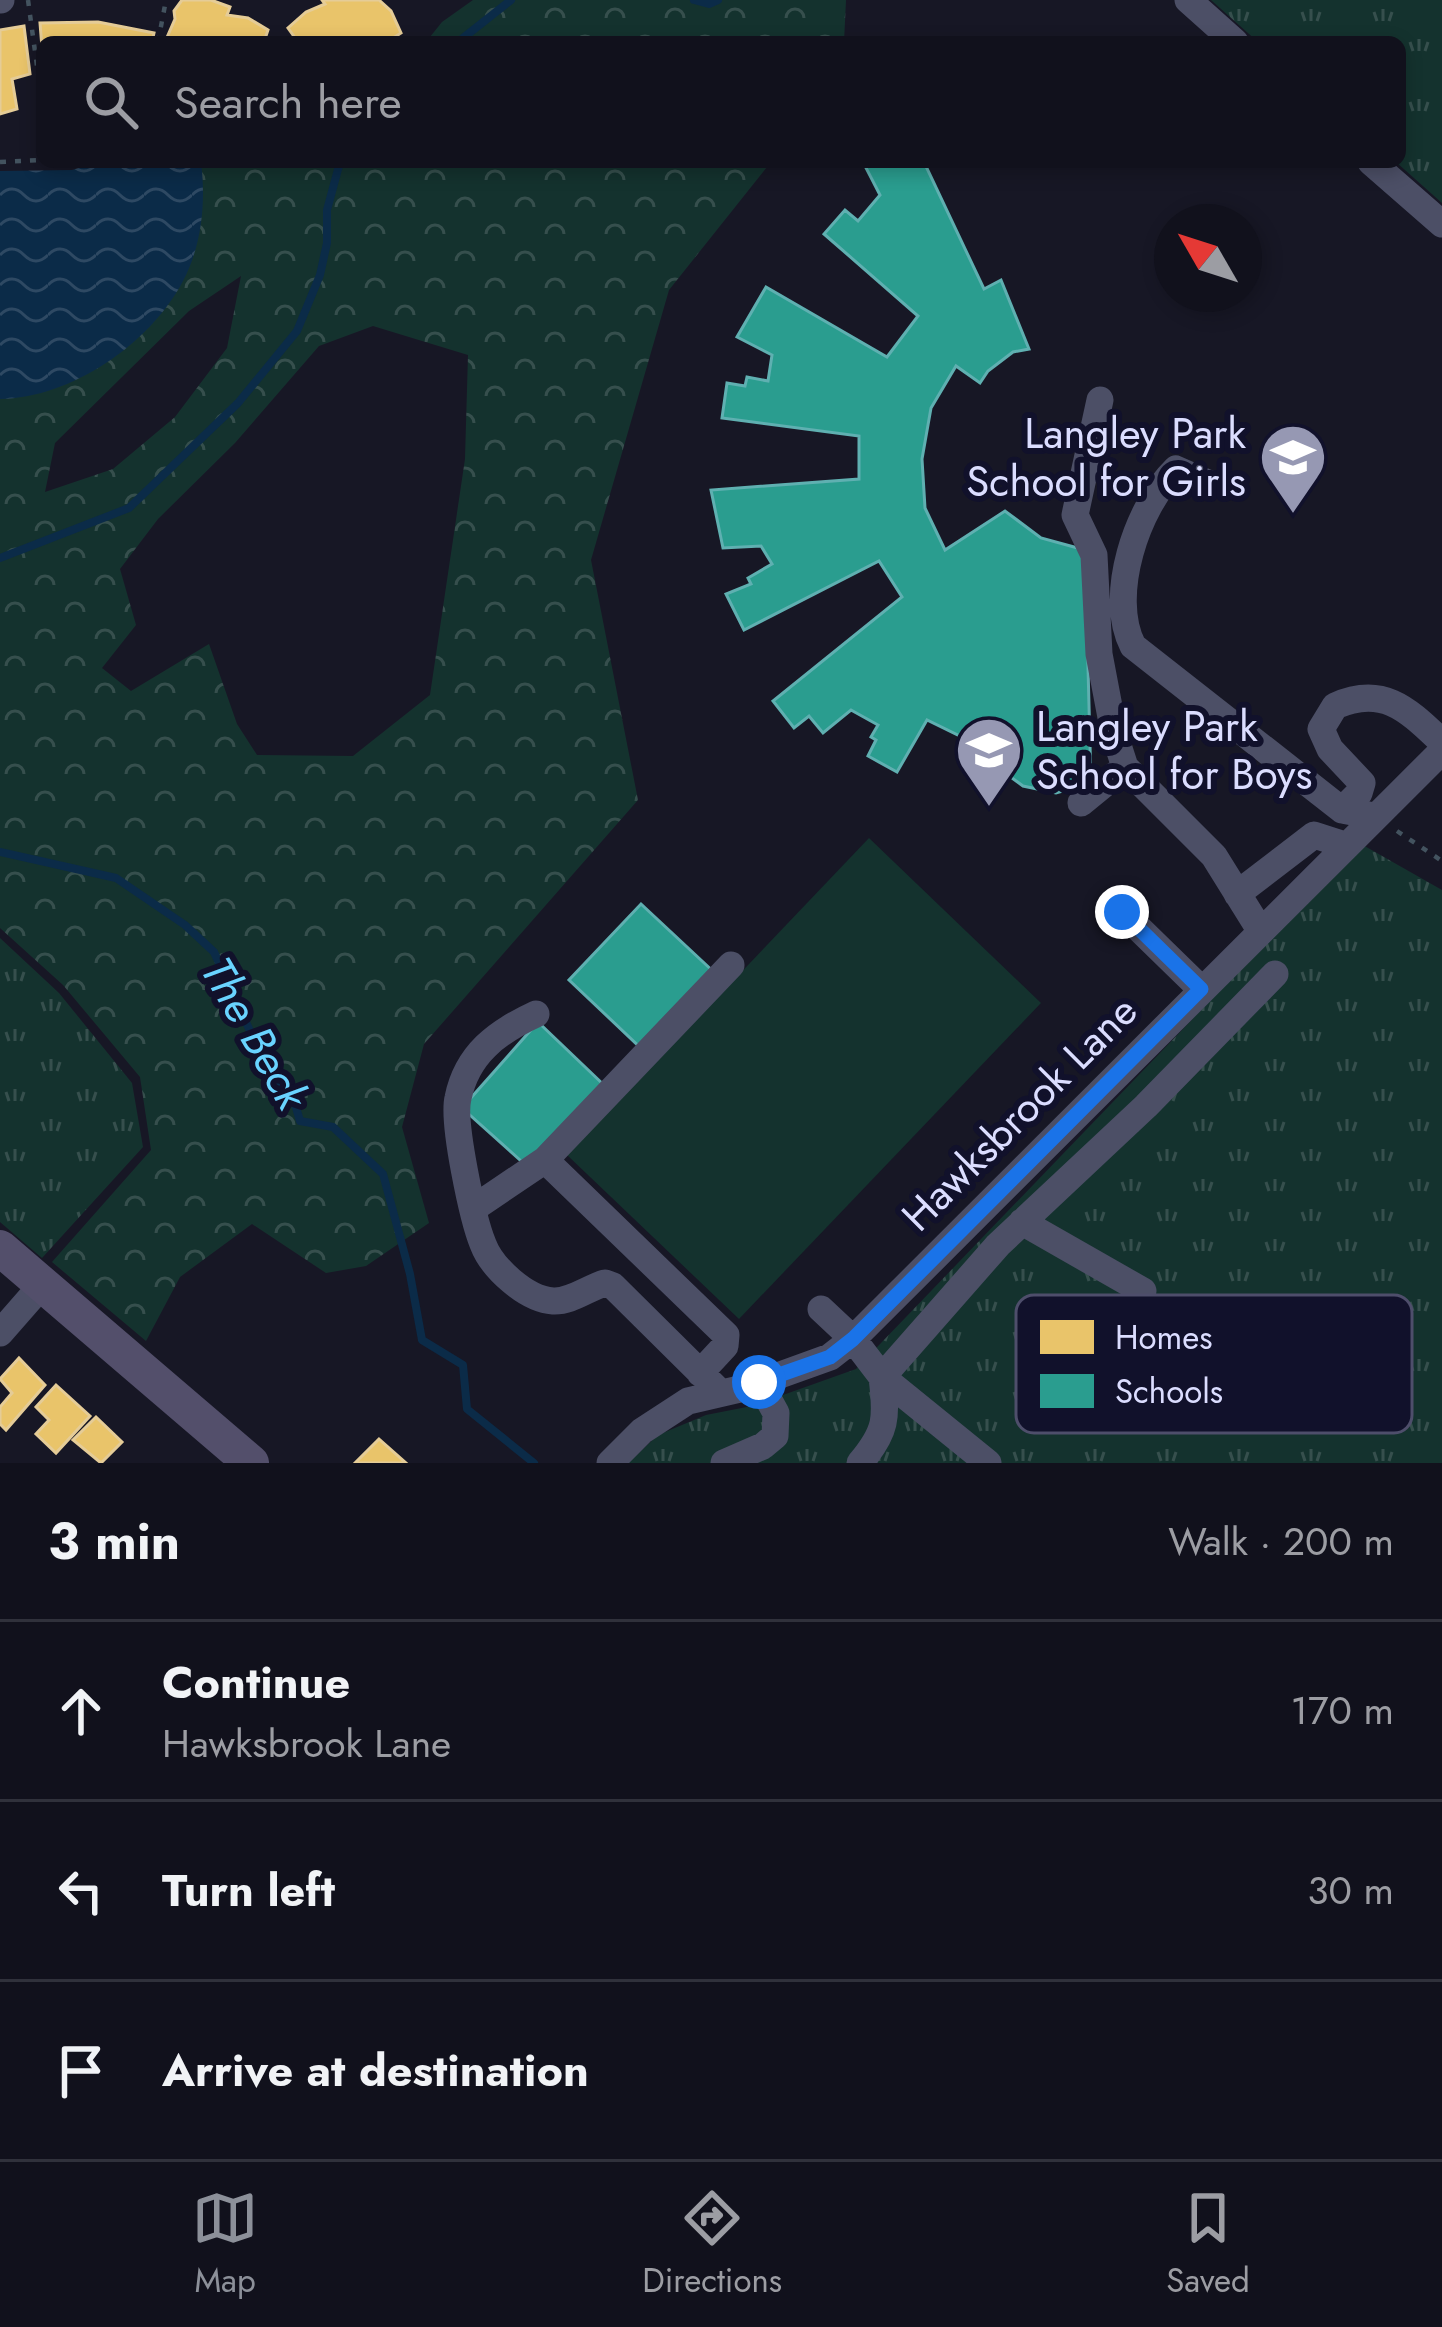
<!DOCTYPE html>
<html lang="en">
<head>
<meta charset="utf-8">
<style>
  :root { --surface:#11111c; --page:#1e1f29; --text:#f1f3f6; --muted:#9c9da3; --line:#30313b; --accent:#8c9099 }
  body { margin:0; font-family:Jost,sans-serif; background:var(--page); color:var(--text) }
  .compass { position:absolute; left:1154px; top:204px; width:108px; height:108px; border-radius:50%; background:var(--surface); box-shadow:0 6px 18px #0003; rotate:309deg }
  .stop { position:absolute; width:36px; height:36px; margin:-27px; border:9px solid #1a73e8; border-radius:50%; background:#fff }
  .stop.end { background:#1a73e8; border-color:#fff; box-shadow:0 3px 12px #0008 }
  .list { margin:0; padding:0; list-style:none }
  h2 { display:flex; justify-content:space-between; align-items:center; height:156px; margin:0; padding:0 48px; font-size:51px }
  h2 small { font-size:39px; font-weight:400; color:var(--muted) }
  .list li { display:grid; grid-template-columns:78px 1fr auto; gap:36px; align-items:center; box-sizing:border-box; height:180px; padding:0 48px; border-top:3px solid var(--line) }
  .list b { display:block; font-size:45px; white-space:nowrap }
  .list p { margin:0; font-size:39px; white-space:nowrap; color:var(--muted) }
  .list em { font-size:39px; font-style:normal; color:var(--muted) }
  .icon { flex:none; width:66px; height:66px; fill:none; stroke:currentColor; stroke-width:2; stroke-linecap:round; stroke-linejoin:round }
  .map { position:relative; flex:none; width:1442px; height:1463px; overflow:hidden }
  .search { position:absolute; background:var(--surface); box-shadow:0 6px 18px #0003; left:36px; right:36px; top:36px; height:132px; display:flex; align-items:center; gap:30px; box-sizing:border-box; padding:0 42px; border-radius:18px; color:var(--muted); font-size:45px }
  .sheet { height:696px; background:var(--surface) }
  nav { display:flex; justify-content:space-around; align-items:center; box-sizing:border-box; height:168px; border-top:3px solid var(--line); background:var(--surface); font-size:33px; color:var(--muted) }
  nav a { display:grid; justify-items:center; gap:6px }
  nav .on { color:var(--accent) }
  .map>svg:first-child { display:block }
</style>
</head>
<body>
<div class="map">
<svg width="1442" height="1463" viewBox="0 0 1442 1463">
  <defs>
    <pattern id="forest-crowns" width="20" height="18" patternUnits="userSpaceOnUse" patternTransform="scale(3)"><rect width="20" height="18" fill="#14322e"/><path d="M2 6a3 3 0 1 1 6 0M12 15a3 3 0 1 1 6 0" fill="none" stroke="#364f4d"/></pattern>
    <pattern id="park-tufts" width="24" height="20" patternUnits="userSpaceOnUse" patternTransform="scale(3)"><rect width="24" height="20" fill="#14322e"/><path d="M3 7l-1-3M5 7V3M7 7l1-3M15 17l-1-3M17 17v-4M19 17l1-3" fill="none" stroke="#364f4d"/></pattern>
    <pattern id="water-waves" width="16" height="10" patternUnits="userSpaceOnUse" patternTransform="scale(3)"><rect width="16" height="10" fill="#0b2b48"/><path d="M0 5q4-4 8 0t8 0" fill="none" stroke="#2e4963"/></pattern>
  </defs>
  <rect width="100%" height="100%" fill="#171725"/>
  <path fill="#14322e" d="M869,838L1041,1003L739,1319L567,1155Z"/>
  <path fill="url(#forest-crowns)" fill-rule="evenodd" d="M473,0H846L844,42H426L442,22Z
    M197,162H771L669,290L591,560L638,800L424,1044L402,1127L429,1223L366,1266L326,1273L252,1224L180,1277L146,1341L52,1262L151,1150L140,1077L63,985L0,928V394ZM241,276L227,348L175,417L113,469L45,492L55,443L189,311ZM373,326L468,355L465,459L430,695L353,756L257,755L237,724L209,644L131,691L102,668L136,625L120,569L158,519L235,443L319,346Z"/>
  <path fill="url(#park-tufts)" d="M1211,0H1442V203L1396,162H1400V42H1258Z
    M1361,844L1442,890V1463H628L658,1435L706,1415L752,1406L856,1369Z
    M0,938L59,993L132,1083L143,1147L42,1258L0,1222Z"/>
  <path fill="url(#water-waves)" d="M99,162H201C206,202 202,245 183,281C150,344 71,398 0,399V171L72,170Z"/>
  <path fill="#e9c46a" stroke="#e5cc97" stroke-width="3" d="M182,0H211L230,7L227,15L248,18L268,30L264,42H165L175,19L174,11Z
    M322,0H379L391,11L401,33L387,42H298L288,28L306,12L325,4Z
    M98,22L154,33L152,42H42V48L40,23Z
    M24,26L30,74L12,79L17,109L0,114V30Z
    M19,1358L45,1385L6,1430L0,1424V1407L12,1393L0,1379Z
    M56,1385L90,1416L56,1453L36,1434L49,1420L36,1407Z
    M96,1417L122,1442L101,1463L73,1440Z
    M379,1439L406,1463H355Z"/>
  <path fill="#2a9d8f" stroke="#5fb0b1" stroke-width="3" d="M863,162H924L984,289L1001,280L1029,349L1013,352L988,371L980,383L956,366L931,408L922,459L925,508L945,550L1005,511L1041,538L1085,550L1091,783L1056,793L1023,786L1001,770V747L962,737L927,720L897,772L868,756L876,740L871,737L878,725L851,710L823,733L809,716L794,728L773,701L902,597L879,561L744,630L726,594L751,584L748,578L772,564L761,546L723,548L711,490L859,479V436L722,418L727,383L745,386L747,377L768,381L772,355L737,337L766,287L887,357L918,316L824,234L845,210L858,221L880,195Z
    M641,904L717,975L645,1052L569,980Z
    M538,1022L606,1087L530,1169L462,1108Z"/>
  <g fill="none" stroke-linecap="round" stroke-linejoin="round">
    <path stroke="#0b2b48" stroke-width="8" d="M694,0L709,4L718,0
      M458,42L511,0
      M0,558L129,508L238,403L297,331L320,275L327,243V210L340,162
      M0,852L116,878L185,925L214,952L261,1055L295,1104L300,1121L333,1127L383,1174L410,1274L422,1340L463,1365L467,1409L534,1463"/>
    <path stroke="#43535f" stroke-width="4.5" stroke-dasharray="6 9" stroke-linecap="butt" d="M28,0L42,103
      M158,42L166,0
      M0,162L42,160
      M1397,831L1442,861"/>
    <path stroke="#4c4f66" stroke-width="27" d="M0,0H1
      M1188,0L1235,42
      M1371,162L1442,224
      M1100,400L1075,515L1094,555L1099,654L1114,733L1125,767L1214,856L1260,930
      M1208,483L1176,469C1137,507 1107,596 1133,646L1342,810L1374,816
      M1081,803L1125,767
      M1342,810L1359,793L1362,783L1330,749L1321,729L1335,706C1384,684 1409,711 1442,742
      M1237,894L1314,835L1345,845
      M1122,912L1201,989
      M536,1014C497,1032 467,1054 458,1098C452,1122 473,1220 483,1244C492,1268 526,1299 553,1301C571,1302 588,1288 605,1283L613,1286L721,1393
      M545,1160L726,1335L725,1346L700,1373
      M474,1208L545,1160L731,965
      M1022,1222L1143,1291
      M821,1309L853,1339L882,1377L988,1463
      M0,1333L42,1285
      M610,1463L642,1431L688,1401L744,1388L830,1357L853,1339L1442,751
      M724,1463L763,1446L775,1436L776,1413L759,1382
      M860,1463C887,1431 887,1418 882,1377L998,1245L1146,1106L1275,974"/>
    <path stroke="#534f6b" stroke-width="36" d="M0,1248L251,1463"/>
  </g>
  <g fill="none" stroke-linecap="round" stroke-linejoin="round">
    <path stroke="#1a73e8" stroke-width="15" d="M759,1382L830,1357L853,1339L1201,989L1122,912"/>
  </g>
  <defs>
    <symbol id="school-pin" viewBox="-11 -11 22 30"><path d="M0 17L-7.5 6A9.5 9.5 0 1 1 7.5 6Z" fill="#9698b3" stroke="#11112b"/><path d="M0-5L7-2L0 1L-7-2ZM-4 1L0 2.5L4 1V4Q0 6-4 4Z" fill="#fff"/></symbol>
  </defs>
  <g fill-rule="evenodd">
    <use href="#school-pin" x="1255" y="419" width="76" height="104"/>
    <use href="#school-pin" x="951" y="712" width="76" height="104"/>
  </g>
  <g text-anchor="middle" stroke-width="12" stroke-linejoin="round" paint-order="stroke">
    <g font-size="42" fill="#dbddff" stroke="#11112b" text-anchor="end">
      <text x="1246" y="448">Langley Park<tspan x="1246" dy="48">School for Girls</tspan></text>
      <text x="1036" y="741" text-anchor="start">Langley Park<tspan x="1036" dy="48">School for Boys</tspan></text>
    </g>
    <g font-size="42" fill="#dbddff" stroke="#11112b">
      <text transform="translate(1019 1113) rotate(-45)" y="15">Hawksbrook Lane</text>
    </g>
    <g font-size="45" font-style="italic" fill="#69d3ff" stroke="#11112b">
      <text transform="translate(255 1033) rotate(60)" y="16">The Beck</text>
    </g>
  </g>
  <rect x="1016" y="1295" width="396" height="138" rx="18" fill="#11112b" stroke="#4e4e6b" stroke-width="3"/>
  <rect x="1040" y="1320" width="54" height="34" fill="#e9c46a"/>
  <rect x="1040" y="1374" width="54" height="34" fill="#2a9d8f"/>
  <g font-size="33" fill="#dbddff">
    <text x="1115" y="1349">Homes</text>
    <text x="1115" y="1403">Schools</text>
  </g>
</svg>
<svg class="compass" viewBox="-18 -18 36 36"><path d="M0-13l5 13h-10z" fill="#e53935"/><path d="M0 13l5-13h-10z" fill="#9c9da3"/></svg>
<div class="stop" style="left:759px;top:1382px"></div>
<div class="stop end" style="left:1122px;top:912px"></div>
<div class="search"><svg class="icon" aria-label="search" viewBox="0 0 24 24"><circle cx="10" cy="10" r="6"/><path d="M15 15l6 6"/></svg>Search here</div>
</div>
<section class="sheet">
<h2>3 min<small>Walk · 200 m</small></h2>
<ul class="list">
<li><svg class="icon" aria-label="ahead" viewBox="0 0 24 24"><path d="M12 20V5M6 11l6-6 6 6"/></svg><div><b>Continue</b><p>Hawksbrook Lane</p></div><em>170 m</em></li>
<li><svg class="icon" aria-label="left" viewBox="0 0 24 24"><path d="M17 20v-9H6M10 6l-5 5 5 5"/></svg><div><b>Turn left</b></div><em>30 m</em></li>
<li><svg class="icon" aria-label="arrive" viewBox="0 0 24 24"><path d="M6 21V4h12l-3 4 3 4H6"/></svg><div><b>Arrive at destination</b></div></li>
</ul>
</section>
<nav>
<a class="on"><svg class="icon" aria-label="map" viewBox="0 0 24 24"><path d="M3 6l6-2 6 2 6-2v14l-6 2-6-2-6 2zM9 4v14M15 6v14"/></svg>Map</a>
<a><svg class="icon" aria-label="directions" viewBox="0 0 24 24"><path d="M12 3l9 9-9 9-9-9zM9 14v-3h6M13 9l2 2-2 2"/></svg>Directions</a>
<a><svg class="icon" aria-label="saved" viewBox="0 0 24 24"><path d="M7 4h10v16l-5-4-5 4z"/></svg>Saved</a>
</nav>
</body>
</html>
